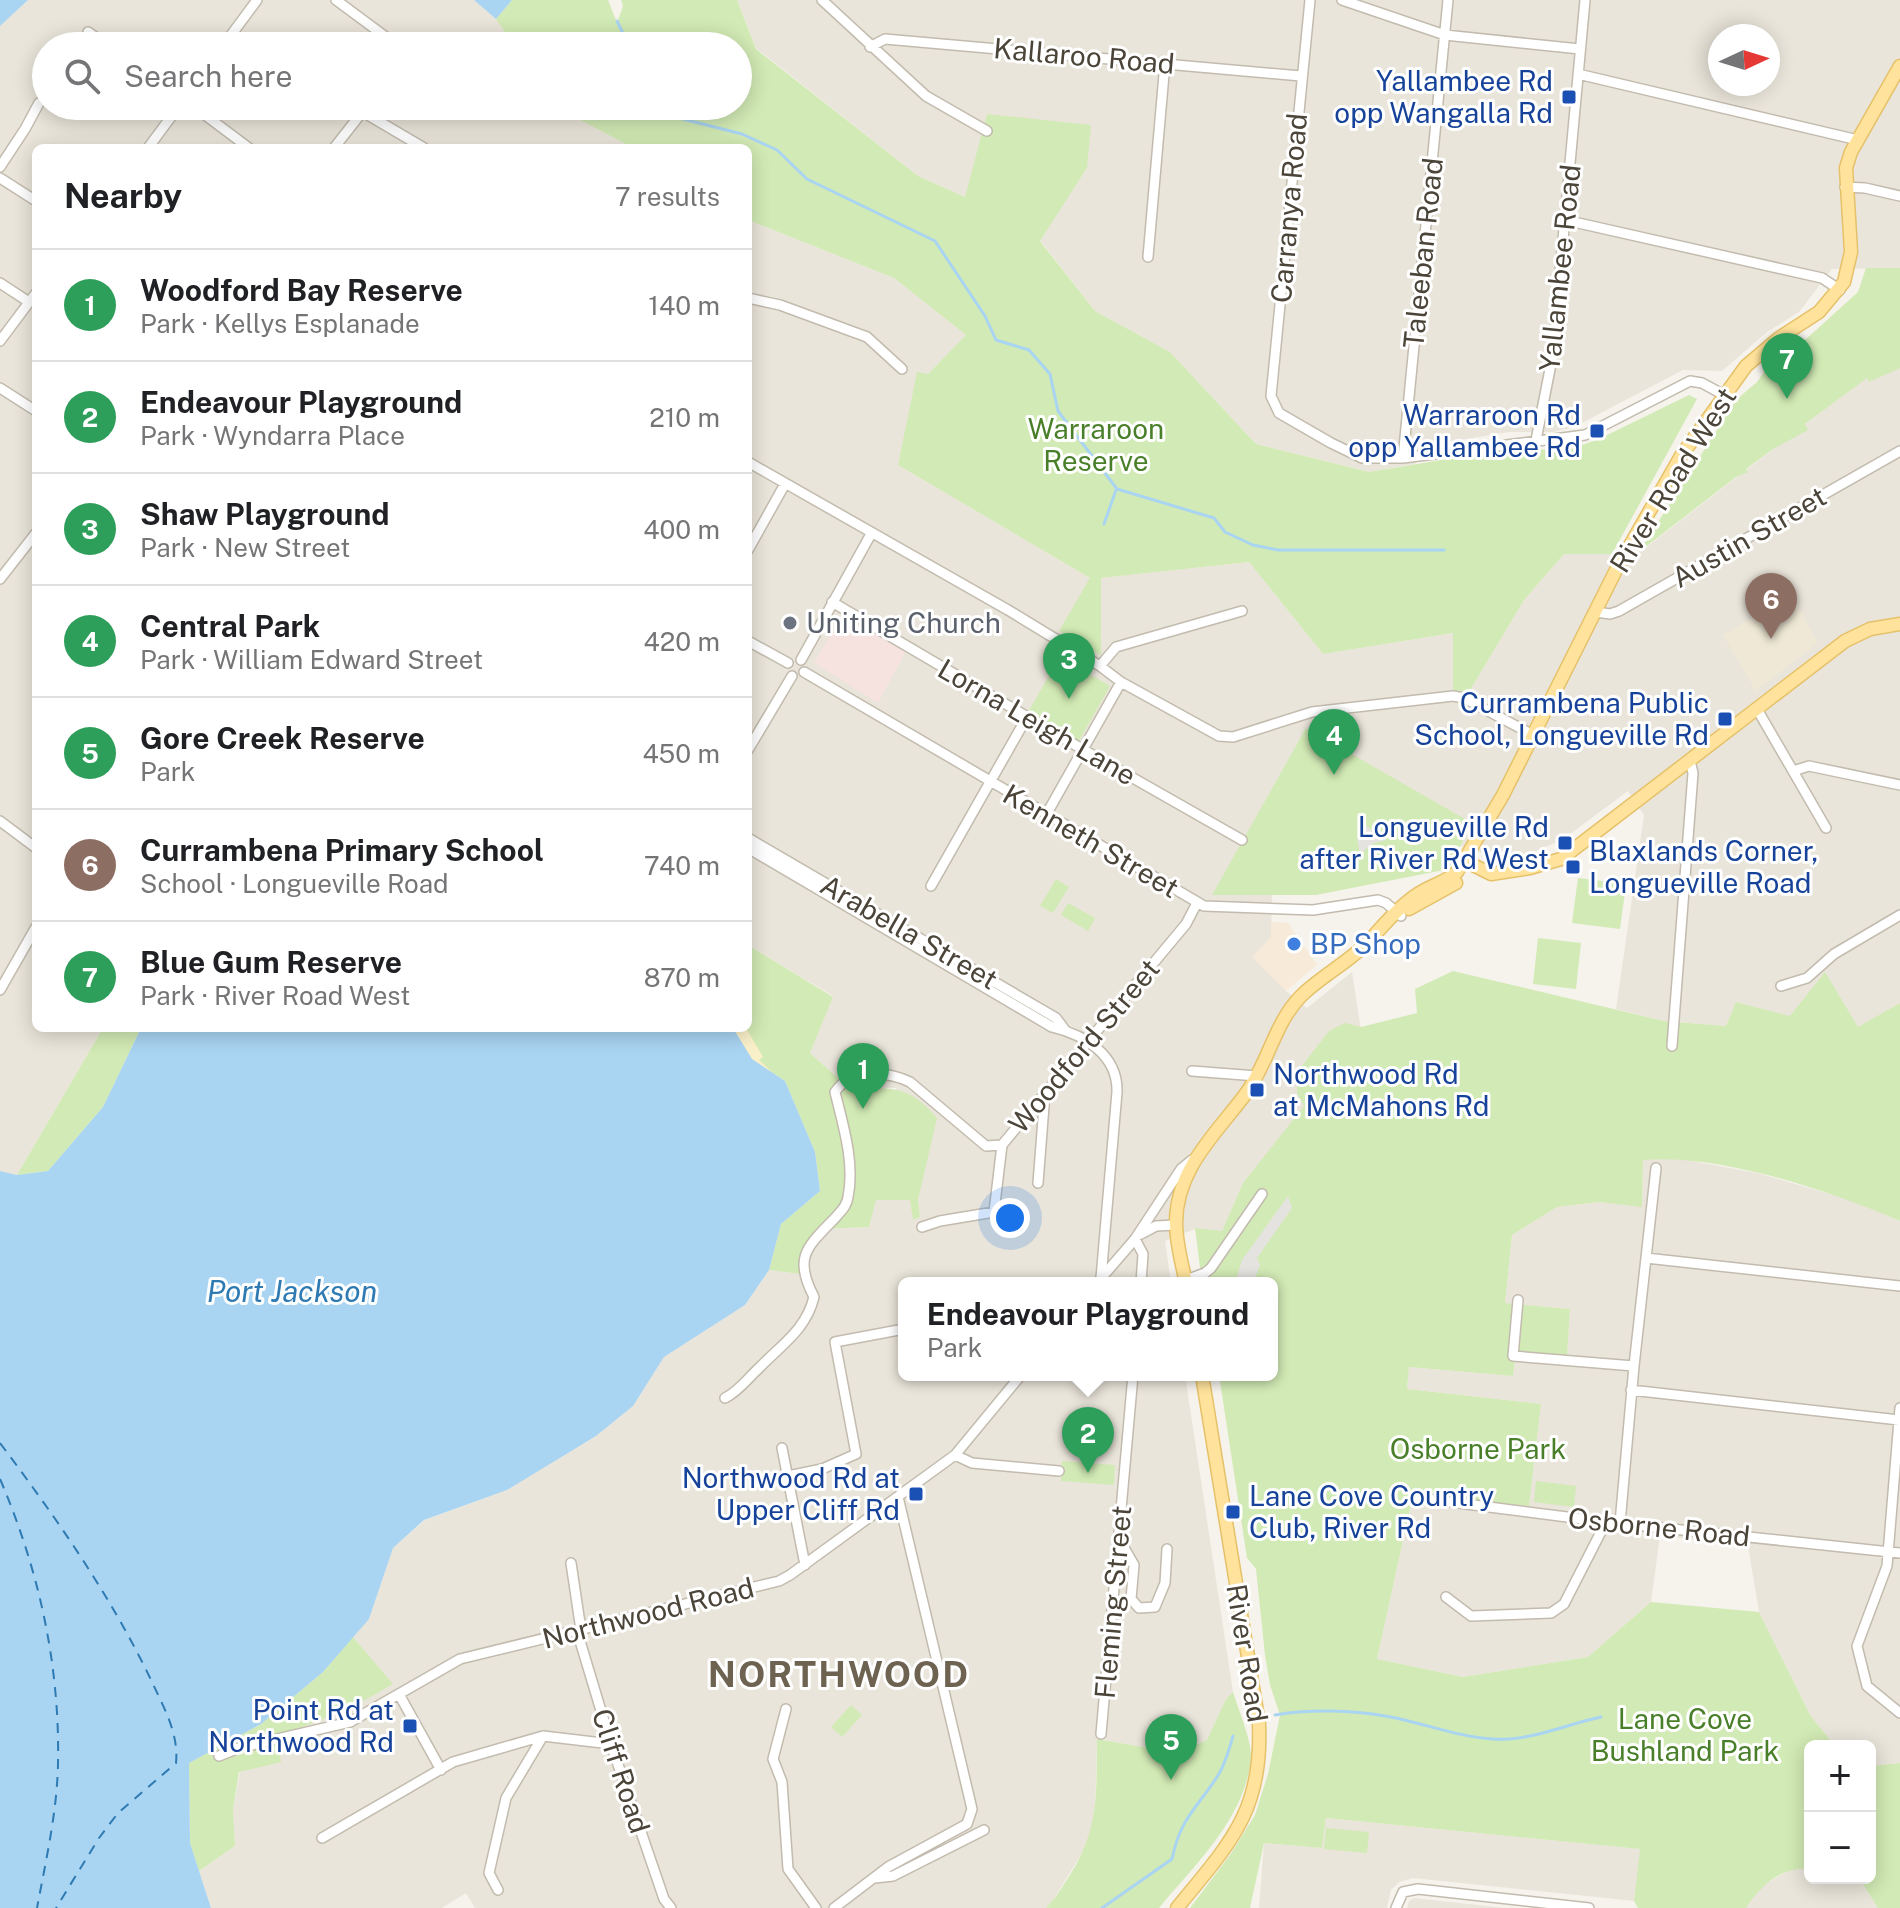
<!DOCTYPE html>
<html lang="en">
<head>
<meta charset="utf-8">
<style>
  :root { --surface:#fff; --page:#f2f2f2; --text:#202124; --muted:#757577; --line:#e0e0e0; --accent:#111827 }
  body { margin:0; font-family:"Public Sans",sans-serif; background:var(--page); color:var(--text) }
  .controls { position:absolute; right:24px; bottom:24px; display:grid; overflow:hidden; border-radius:12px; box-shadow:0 4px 20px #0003 }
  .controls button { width:72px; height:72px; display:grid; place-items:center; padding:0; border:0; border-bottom:2px solid var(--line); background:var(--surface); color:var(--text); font:40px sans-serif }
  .compass { position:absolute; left:1708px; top:24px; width:72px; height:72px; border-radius:50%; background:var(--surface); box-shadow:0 4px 20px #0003; rotate:86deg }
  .you { position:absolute; left:1010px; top:1218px; width:28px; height:28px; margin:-20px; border:6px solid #fff; border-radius:50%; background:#1a73e8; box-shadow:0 0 0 12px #1a73e833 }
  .badge { display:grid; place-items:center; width:52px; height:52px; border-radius:50%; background:var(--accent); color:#fff; font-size:26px; font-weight:700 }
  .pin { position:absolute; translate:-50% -66px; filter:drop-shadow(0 2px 4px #0008) }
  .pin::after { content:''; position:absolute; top:42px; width:28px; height:24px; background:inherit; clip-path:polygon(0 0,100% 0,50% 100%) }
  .popup { position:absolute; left:898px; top:1277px; width:380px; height:104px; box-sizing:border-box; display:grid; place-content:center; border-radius:12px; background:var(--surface); filter:drop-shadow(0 2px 6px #0005); font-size:26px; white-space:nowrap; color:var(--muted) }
  .popup b { font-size:30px; color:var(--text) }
  .popup::after { content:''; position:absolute; left:50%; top:100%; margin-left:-16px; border:16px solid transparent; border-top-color:var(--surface) }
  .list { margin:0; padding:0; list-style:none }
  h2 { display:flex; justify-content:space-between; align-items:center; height:104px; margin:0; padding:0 32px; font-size:34px }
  h2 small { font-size:26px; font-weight:400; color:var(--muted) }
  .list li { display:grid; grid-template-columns:52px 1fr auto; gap:24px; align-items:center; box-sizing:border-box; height:112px; padding:0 32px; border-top:2px solid var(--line) }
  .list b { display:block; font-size:30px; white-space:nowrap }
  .list p { margin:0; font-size:26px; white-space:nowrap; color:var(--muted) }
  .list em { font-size:26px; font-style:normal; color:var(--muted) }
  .icon { flex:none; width:44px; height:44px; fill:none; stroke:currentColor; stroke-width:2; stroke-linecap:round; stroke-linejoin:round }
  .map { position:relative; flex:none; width:1900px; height:1908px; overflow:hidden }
  .search { position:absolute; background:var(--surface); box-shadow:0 4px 20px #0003; left:32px; top:32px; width:720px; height:88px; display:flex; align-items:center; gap:20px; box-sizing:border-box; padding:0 28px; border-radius:44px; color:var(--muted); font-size:30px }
  .panel { position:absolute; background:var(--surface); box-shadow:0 4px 20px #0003; left:32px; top:144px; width:720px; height:888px; border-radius:12px }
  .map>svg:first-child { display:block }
</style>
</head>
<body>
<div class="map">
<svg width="1900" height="1908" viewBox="0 0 1900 1908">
  <rect width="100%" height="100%" fill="#f6f3ec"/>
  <path fill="#eae5da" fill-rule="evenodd" d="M28,0H474L496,19L514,46H46V106H554L633,148H36V1028H103L17,1175L0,1171V26Z
    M737,0H1900V268L1832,269L1799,312L1767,332L1722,371L1683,370L1574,427L1553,432H1509L1418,447L1415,464L1369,472L1256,444L1170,352L1095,311L1040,240L1087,168L965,197L918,176L756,48ZM1720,36H1768V84H1720Z
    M748,220L894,278L966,335L928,374L898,465L1090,578L1101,654L1100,578L1249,562L1323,654L1453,633V689L1469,692L1524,600L1564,554L1640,552L1900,351V1003L1858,1028L1790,1017L1737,1002L1726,1026L1664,1021L1616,1009L1644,815L1628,791L1562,840L1533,852L1500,859L1461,846L1472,823L1212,894H1272L1271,937L1286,991L1307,1008L1352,972L1368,1076L1243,1183L1222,1232L1195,1229L1165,1241L1171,1283H904V1375H1185L1233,1692L1226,1699L1207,1741L1178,1753L1097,1739L1095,1814L1087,1845L1052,1902L1046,1908H475L466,1893L442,1908H211L199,1871L235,1846L233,1810L240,1772L276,1736L346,1711L392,1684L353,1637L369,1619L393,1548L425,1520L507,1490L596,1436L633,1406L664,1357L745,1305L769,1270L800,1274L806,1246L821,1229L869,1227L875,1200H910L920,1217L918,1200L923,1176L896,1088H864L839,1079L810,1053L833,996L748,945Z
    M1671,1157L1757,1173L1851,1200L1900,1221V1763L1870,1766V1746H1835L1810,1715L1759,1612L1748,1546L1660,1536L1651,1602L1588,1657L1463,1677L1377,1659L1413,1495L1529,1506L1541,1404L1407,1389L1409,1367L1513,1376L1515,1359L1567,1357L1570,1309L1505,1303L1512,1235L1557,1207L1599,1202L1642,1206L1643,1160Z
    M1326,1818L1641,1849L1634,1901L1413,1878L1399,1882L1391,1890L1387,1908H1259L1264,1843L1322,1848Z
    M1793,1868L1810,1869V1878H1859L1878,1908H1746L1760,1887Z
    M1414,1898L1505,1908H1407L1409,1901Z"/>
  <path fill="#f7ead8" d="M1271,922L1288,923L1317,965L1286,991L1252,957L1271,937Z"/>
  <path fill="#efe8d6" d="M1792,595L1818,643L1756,691L1723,635Z"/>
  <path fill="#f6e3e0" d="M843,613L907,649L878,703L814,663Z"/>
  <path fill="#d2eab5" d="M512,0H608L617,23L623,6L621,0H737L756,49L918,176L965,197L987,114L1091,125L1087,168L1040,241L1095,311L1170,352L1256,444L1369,472L1514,448L1556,450L1571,449L1599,439L1689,395L1697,399L1612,554H1564L1524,600L1469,692L1453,690V633L1323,654L1249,562L1101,578V655L1059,631L1090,578L898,465L917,372L928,374L966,335L894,278L748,220V148H633L554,106H738V46H514L496,19Z
    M1866,268H1900V368L1869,382L1867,378L1805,424L1808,430L1773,449L1746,469L1748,472L1736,477L1639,552L1736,400L1757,382L1769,365L1805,340L1858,292Z
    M1060,657L1110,686L1079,741L1028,712Z
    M1306,728L1472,823L1449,869L1316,895H1212Z
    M1578,878L1626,884L1620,929L1572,923Z
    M1056,879L1069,887L1053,913L1040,906Z
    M1068,903L1095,918L1088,931L1061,915Z
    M1538,938L1581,943L1576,989L1533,984Z
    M748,945L833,997L810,1053L839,1079L850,1083L870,1079L872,1088C904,1088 916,1094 937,1118L918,1200L920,1217L913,1220L910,1200H876L869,1227L821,1229L806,1246L800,1274L769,1270L781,1224L820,1191L815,1152L785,1081L752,1059L733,1028H748Z
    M1453,971L1664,1021L1726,1026L1736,1002L1790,1016L1825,972L1858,1027L1900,1003V1221C1831,1191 1718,1153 1643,1160L1642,1207L1599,1202L1557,1207L1512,1235L1505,1303L1570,1309L1567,1357L1515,1359L1513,1376L1409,1367L1407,1389L1541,1404L1529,1506L1413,1495L1377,1659L1463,1677L1588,1657L1651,1602L1759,1612L1810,1715L1835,1746H1810V1869C1781,1867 1761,1885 1746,1908H1638L1634,1901L1640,1849L1326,1818L1322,1848L1264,1843L1250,1908H1190L1230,1855L1255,1815L1268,1774L1280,1715L1270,1685L1265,1655L1256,1569L1247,1558L1219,1375H1272V1283H1202L1195,1228L1222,1231L1243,1183L1304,1106L1297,1093V1072L1329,1031L1345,1023L1361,1027L1417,1013L1415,989Z
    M103,1028H141L103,1107L48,1171L17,1175Z
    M1062,1461L1115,1465L1114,1485L1061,1481Z
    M1536,1481L1576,1486L1574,1507L1534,1502Z
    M353,1637L393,1684L346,1711L277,1736L281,1762L239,1772L233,1810L235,1846L199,1871L190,1843L189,1763L261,1724L323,1672Z
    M1233,1692C1238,1708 1252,1742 1251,1757C1246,1818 1195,1864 1159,1908H1046C1055,1899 1061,1889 1068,1878C1100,1829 1096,1794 1097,1739L1178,1753L1207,1740L1226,1699Z
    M851,1705L862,1715L842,1737L831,1727Z
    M1900,1763V1908H1878L1859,1878H1870V1766Z
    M1326,1828L1369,1832L1367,1853L1324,1849Z"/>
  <path fill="#f9efc9" d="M719,1028H746L763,1057L759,1060L775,1075L758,1073Z"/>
  <path fill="#e5e3e0" d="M1361,822L1386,840L1372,844L1360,854L1357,837Z
    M1288,1196L1292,1208L1257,1258L1260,1265L1253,1283H1235L1242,1260Z"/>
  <path fill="#a9d4f2" d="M0,0H28L0,26Z
    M474,0H512L496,19Z
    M141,1028H733L752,1059L785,1081L815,1152L820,1191L781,1224L769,1270L745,1305L664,1357L633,1406L596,1436L507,1490L424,1520L393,1548L369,1619L323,1672L261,1724L189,1763L190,1843L211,1908H0V1171L17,1175L48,1171L103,1107Z"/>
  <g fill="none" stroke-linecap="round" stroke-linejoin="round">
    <path stroke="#a9d4f2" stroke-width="3" d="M617,21L629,46
      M667,106L675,117L742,134L777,150L807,179L935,241L985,316L996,340L1029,350L1050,374L1058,411L1117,489L1214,518L1225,532L1253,545L1278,550H1444
      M1104,524L1116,490
      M1275,1715C1307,1709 1353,1710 1385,1716C1421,1722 1457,1737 1493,1739C1528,1742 1567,1724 1601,1717
      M1102,1908L1172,1859C1180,1819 1196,1809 1217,1777C1225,1765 1229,1750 1233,1736"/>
    <path stroke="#2e7ab2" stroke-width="2" stroke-dasharray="10 8" stroke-linecap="butt" d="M0,1443C57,1519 111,1596 152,1682C164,1708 179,1734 176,1763L118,1813L99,1838L56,1908
      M0,1479C39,1570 60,1665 58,1764C57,1812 46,1860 37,1908"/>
    <defs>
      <path id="minor" d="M336,0L398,46
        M822,0L926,96L987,131
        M1310,0L1271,396L1279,413L1331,443L1362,458H1403L1585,435L1690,381L1702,383L1724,395
        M1342,0L1445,35L1580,49
        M88,32L108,46
        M223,46L257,0
        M870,47L885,39L1301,76
        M1578,74L1858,140
        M193,106L249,148
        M363,112L424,148
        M148,148L179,106
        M334,148L367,106
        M0,167L25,129L39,103
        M0,178L36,201
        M1845,187L1865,188L1900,196
        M1565,220L1822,278L1840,290
        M1148,257L1165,63
        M0,283L29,302
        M748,298L780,305L867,337L902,369
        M0,341L36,293
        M0,388L36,411
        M1536,440L1552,359L1585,0
        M1403,458L1448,0
        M748,462L1008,610L1100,666L1121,682L1219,736L1233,737L1312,712L1453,696L1464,698L1533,735
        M748,550L785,484
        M0,579L36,533
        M832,602L1082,749L1242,840
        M1596,612L1610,614L1619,611L1900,451
        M748,641L788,663
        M801,660L871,534
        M1100,666L1116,647L1242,611
        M804,672L1204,906L1313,910L1378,900L1386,903L1401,916
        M1757,709L1826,828
        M748,750L792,676
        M1793,771L1809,766L1900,785
        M1046,815L1121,682
        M0,821L36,848
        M748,838L1056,1018L1065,1030
        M748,848L1052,1027C1085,1035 1118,1055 1117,1092L1101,1278
        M931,886L1027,717
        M1781,986L1807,978L1834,954L1900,915
        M0,990L36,927
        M1672,1046L1693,773L1690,761
        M1192,1071L1257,1076
        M1038,1183L1045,1093
        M922,1227L940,1221L994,1212L1002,1145
        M1141,1234L1156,1226L1175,1225
        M1135,1239L1143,1254L1141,1283
        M1646,1258L1900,1286
        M1186,1280L1205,1273L1211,1268L1262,1194
        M1097,1283L1135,1239L1181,1169L1192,1160
        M1518,1300L1513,1356L1634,1366
        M1631,1390L1899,1420
        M725,1398C739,1391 747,1379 759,1368C781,1345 806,1330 814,1297C793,1257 807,1247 835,1218C841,1211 847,1206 848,1197C855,1163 843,1125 835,1092C851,1068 887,1071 910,1082L986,1146L1002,1145L1186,924L1197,903
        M1900,1408L1887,1566L1857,1646L1867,1686L1900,1713
        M782,1448L805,1565
        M955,1455L972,1463L1059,1471
        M788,1476L822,1469L856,1454L835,1342L904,1329
        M1419,1498L1606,1522L1900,1553
        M1620,1523L1634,1366L1656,1168
        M1118,1545L1123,1546L1134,1565L1131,1599L1139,1608L1155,1607L1165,1583L1167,1549
        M571,1563L581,1630
        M1446,1597L1471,1616L1551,1613L1564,1604L1606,1522
        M577,1631L611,1744L664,1899L671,1908
        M400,1696L441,1770
        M786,1709L773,1759L782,1782L788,1869L816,1908
        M1101,1734L1133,1375
        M219,1756L239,1748L350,1722L460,1659L779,1581L790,1575L955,1455L1021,1375
        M322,1838L453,1762L543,1736L611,1744
        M875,1878L893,1876L984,1830
        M498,1890L489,1873L506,1798L543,1736
        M834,1908L888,1867L967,1824L972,1809L898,1497
        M1396,1908L1403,1892L1418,1889L1589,1908"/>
      <path id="major" d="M1463,860L1491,874L1530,868L1561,859L1845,641L1870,629L1900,624
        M1409,909L1456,883
        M1186,1283C1182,1264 1176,1243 1176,1223C1176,1168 1217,1133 1247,1092C1268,1063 1275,1022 1301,996C1321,976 1354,959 1372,938C1384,924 1398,908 1415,896C1428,886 1445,883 1457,872L1503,795L1616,570L1681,456L1746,366L1779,338L1819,312L1844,282L1851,252L1846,168L1851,152L1900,66
        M1177,1908C1229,1844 1263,1812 1259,1724L1202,1375"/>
    </defs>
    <use href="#minor" stroke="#c2bbae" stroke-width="12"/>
    <use href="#major" stroke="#e6c16a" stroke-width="15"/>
    <use href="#minor" stroke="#fff" stroke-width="9"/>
    <use href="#major" stroke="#ffe39c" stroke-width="12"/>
  </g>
  <g fill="#1a4fb4" stroke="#fff" stroke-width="3">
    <rect x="1561" y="89" width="16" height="16" rx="4"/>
    <rect x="1589" y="423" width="16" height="16" rx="4"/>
    <rect x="1717" y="711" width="16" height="16" rx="4"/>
    <rect x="1557" y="835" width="16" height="16" rx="4"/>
    <rect x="1565" y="859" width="16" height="16" rx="4"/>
    <rect x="1249" y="1082" width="16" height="16" rx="4"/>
    <rect x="908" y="1486" width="16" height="16" rx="4"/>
    <rect x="1225" y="1504" width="16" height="16" rx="4"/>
    <rect x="402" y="1718" width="16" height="16" rx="4"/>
  </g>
  <circle fill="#6b7280" stroke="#fff" stroke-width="3" cx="790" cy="623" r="8"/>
  <circle fill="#3f7fe0" stroke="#fff" stroke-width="3" cx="1294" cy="944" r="8"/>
  <g text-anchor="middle" stroke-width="6" stroke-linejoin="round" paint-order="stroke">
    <g font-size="28" fill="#4b4439" stroke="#fff">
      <text transform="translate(1084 56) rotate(5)" y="10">Kallaroo Road</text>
      <text transform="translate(1289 208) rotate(-85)" y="10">Carranya Road</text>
      <text transform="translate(1423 253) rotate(-84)" y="10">Taleeban Road</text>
      <text transform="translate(1560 268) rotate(-84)" y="10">Yallambee Road</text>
      <text transform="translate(1673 480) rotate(-58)" y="10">River Road West</text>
      <text transform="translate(1749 537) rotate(-30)" y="10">Austin Street</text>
      <text transform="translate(1037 722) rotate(30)" y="10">Lorna Leigh Lane</text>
      <text transform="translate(1091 841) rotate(30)" y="10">Kenneth Street</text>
      <text transform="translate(909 932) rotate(30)" y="10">Arabella Street</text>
      <text transform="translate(1084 1046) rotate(-50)" y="10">Woodford Street</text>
      <text transform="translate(1659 1527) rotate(6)" y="10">Osborne Road</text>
      <text transform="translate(1113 1602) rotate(-85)" y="10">Fleming Street</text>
      <text transform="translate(648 1613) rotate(-14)" y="10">Northwood Road</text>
      <text transform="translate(1247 1653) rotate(81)" y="10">River Road</text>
      <text transform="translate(621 1771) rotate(72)" y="10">Cliff Road</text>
    </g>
    <g font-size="28" fill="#164399" stroke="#fff" text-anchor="end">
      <text x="1553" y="91">Yallambee Rd<tspan x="1553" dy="32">opp Wangalla Rd</tspan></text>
      <text x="1581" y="425">Warraroon Rd<tspan x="1581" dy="32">opp Yallambee Rd</tspan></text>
      <text x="1709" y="713">Currambena Public<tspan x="1709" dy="32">School, Longueville Rd</tspan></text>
      <text x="1549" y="837">Longueville Rd<tspan x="1549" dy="32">after River Rd West</tspan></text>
      <text x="1589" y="861" text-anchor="start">Blaxlands Corner,<tspan x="1589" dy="32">Longueville Road</tspan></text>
      <text x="1273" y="1084" text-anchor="start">Northwood Rd<tspan x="1273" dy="32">at McMahons Rd</tspan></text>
      <text x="900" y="1488">Northwood Rd at<tspan x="900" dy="32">Upper Cliff Rd</tspan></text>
      <text x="1249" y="1506" text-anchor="start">Lane Cove Country<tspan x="1249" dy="32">Club, River Rd</tspan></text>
      <text x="394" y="1720">Point Rd at<tspan x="394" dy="32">Northwood Rd</tspan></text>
    </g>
    <g font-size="28" fill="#4a7f2a" stroke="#fff">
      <text x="1096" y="439">Warraroon<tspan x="1096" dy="32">Reserve</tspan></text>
      <text x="1478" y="1459">Osborne Park</text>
      <text x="1685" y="1729">Lane Cove<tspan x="1685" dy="32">Bushland Park</tspan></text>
    </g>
    <g font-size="28" fill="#5b616d" stroke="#fff" text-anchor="start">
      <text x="806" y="633">Uniting Church</text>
    </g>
    <g font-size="28" fill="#366cbe" stroke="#fff" text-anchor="start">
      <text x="1310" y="954">BP Shop</text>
    </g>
    <g font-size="30" font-style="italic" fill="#2e7ab2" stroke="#fff">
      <text x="292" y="1302">Port Jackson</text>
    </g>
    <g font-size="36" font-weight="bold" letter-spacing="2" fill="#6e6250" stroke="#fff">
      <text x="839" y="1687">NORTHWOOD</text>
    </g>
  </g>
</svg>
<div class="controls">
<button>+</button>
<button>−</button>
</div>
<svg class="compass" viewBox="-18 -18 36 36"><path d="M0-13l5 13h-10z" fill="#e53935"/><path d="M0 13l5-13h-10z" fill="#757577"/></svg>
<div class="you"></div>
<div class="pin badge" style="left:863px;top:1109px;background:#2e9e5b">1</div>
<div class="pin badge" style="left:1088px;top:1473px;background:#2e9e5b">2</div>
<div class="popup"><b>Endeavour Playground</b>Park</div>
<div class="pin badge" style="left:1069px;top:699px;background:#2e9e5b">3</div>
<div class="pin badge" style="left:1334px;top:775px;background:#2e9e5b">4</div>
<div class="pin badge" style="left:1171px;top:1780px;background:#2e9e5b">5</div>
<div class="pin badge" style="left:1771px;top:639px;background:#8d6e63">6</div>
<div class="pin badge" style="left:1787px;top:399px;background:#2e9e5b">7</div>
<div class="search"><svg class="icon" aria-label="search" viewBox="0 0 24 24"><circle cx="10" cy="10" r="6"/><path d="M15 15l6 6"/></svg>Search here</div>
<section class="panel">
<h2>Nearby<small>7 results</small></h2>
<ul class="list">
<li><span class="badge" style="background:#2e9e5b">1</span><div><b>Woodford Bay Reserve</b><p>Park · Kellys Esplanade</p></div><em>140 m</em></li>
<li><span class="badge" style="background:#2e9e5b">2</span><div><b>Endeavour Playground</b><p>Park · Wyndarra Place</p></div><em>210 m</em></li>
<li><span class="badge" style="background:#2e9e5b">3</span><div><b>Shaw Playground</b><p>Park · New Street</p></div><em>400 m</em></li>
<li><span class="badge" style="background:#2e9e5b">4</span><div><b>Central Park</b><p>Park · William Edward Street</p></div><em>420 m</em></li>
<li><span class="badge" style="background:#2e9e5b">5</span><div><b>Gore Creek Reserve</b><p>Park</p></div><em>450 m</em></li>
<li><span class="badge" style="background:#8d6e63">6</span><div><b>Currambena Primary School</b><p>School · Longueville Road</p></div><em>740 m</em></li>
<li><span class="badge" style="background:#2e9e5b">7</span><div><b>Blue Gum Reserve</b><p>Park · River Road West</p></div><em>870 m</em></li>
</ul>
</section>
</div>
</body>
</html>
